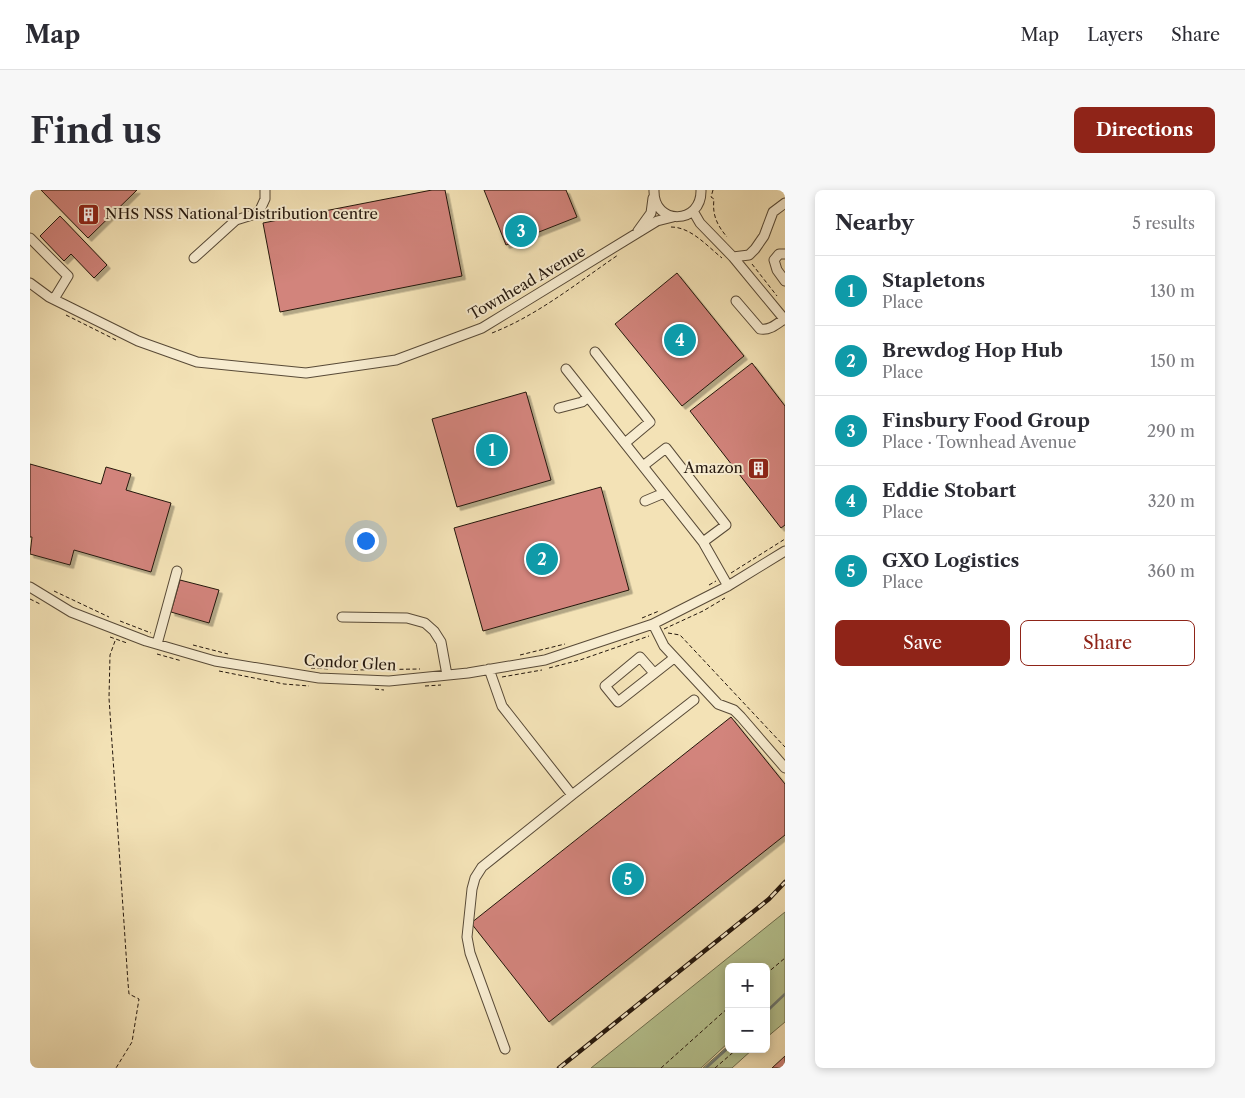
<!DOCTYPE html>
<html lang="en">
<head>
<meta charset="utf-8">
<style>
  :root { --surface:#fff; --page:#f7f7f7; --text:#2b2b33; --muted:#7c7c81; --line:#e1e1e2; --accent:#8f2418 }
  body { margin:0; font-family:"Libre Caslon Text",serif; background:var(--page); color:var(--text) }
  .controls { position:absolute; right:15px; bottom:15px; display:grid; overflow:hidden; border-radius:8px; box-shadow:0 2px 8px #0003 }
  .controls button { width:45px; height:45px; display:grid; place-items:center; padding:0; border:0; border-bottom:1px solid var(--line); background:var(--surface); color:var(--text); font:25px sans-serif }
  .you { position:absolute; left:335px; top:350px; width:18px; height:18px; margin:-12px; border:4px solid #fff; border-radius:50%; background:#1a73e8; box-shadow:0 0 0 8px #1a73e833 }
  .badge { display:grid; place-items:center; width:32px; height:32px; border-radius:50%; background:var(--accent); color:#fff; font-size:16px; font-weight:700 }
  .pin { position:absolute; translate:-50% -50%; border:2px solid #fff; box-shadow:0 1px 5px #0006 }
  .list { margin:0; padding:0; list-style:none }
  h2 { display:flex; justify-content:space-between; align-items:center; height:65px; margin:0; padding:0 20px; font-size:21px }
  h2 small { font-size:16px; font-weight:400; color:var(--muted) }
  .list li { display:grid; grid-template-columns:32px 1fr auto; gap:15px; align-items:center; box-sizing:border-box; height:70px; padding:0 20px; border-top:1px solid var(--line) }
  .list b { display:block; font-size:19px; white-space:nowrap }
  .list p { margin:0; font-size:16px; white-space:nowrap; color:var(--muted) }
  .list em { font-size:16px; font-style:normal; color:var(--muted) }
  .actions { display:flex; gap:10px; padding:15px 20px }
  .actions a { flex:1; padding:11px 0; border:1px solid var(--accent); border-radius:8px; text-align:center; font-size:18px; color:var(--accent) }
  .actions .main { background:var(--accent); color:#fff }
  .map { position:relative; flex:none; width:755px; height:878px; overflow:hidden; border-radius:8px }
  header { display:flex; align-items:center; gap:30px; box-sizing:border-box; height:70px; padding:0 25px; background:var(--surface); border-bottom:1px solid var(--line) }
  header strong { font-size:24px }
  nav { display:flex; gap:28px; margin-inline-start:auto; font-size:18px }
  .intro { display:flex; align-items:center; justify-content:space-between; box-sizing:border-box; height:120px; padding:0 30px }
  h1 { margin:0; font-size:35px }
  .button { padding:12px 22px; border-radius:8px; background:var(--accent); color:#fff; font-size:18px; font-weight:700 }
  main { display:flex; gap:30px; padding:0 30px }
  aside { flex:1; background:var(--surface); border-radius:8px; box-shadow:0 2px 8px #0003 }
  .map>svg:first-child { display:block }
</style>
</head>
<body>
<header>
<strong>Map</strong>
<nav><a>Map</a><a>Layers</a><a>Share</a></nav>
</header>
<div class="intro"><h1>Find us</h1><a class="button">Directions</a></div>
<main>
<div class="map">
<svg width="755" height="878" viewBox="0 0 755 878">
  <defs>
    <filter id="shadow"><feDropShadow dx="3.5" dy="3.5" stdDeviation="0" flood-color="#0004"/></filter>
  </defs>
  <rect width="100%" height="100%" fill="#f3e2b6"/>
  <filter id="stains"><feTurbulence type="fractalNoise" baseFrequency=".004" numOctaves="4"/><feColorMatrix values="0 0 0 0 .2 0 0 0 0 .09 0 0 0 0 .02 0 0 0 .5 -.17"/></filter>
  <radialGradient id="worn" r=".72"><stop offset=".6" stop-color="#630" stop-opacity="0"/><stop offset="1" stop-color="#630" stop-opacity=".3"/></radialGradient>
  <path fill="#b6c491" stroke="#6d6e4f" d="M755,722V832L736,848V777H699V852L671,878H561Z
    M699,855V859H723L702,878H673Z"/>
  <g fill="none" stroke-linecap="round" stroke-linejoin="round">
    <path stroke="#6e7a74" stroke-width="2.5" d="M736,822L755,804
      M676,878L699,857"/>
  </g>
  <path fill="#d2847b" stroke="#24170d" filter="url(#shadow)" d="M11,0H107L58,48Z
    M402,0H415L432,86L250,122L233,33Z
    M454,0H536L547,27L476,55Z
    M30,26L77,75L64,88L41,64L34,71L10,46Z
    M647,83L714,166L652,216L585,134Z
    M722,173L755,216V335L751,338L660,221Z
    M496,202L521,290L427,317L402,229Z
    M0,274L71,294L76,277L101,284L96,300L141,313L121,382L44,360L40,375L0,364L2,347H0Z
    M571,297L599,400L453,441L424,338Z
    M150,390L189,400L179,433L141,422Z
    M701,527L755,594V645L519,832L441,733Z
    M755,866V878H742Z"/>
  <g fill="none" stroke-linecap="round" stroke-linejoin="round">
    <defs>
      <path id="minor" d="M624,0C623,36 672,35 671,0
        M663,21L670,33L703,67L755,130
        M608,41L621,23L623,8
        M0,48L38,86L24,109
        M755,64H749L744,70L747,80L755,91
        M703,67L719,65L725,59L734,46L743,22L755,13
        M164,68L206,30L225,24L230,20L235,9V0
        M0,93L19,107L108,151L167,172L276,183L366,170L452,138L627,31L643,27
        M706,111L730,139C739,141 747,134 754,129
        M565,162L620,232L595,253
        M536,179L673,352L698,396
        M529,218L552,212L558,207
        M613,276L636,258L696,335L673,352
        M615,311L634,303
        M0,397L41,422L116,451L185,471L289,488L359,491L438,483L515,470L623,434L698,396L755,361
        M312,427L377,428L395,433L404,441L411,452L417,485
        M623,434L634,456L688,514L704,520L711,527L755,578
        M127,454L147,381
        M459,479L472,516L542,605L664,510
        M624,483L610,467L575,496L588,512L644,468
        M475,859L440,763L437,747L442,699L445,688L452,677L542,605"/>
    </defs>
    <use href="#minor" stroke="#584a37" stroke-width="11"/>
    <path stroke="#24170d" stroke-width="1" stroke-dasharray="4 2.5" stroke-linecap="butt" d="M683,0L681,7L684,9C682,25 687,35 697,47
      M641,37C661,37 677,56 692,68
      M722,74L747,106
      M36,125L86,150
      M462,143C508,125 547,93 588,65
      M701,383L755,349
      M679,395L686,391
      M24,401L79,427
      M0,409L10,414
      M612,428L629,421
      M90,431L121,443
      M634,439L673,421L695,408
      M638,443L650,445L755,557
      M80,447L97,453
      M85,451L80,465L79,508L98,793L99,804L109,809L102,852L86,878
      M163,455L198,464
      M127,464L152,471
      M490,465L535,454
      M281,478L300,479
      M519,478L550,470L619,446
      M324,480L390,479
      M189,481L254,494L279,496
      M472,487L512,480
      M395,496L411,495
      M345,499L354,500
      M736,784L755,768
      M631,878L699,817
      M685,878L707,859"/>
    <use href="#minor" stroke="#f7ecd0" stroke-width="9"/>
    <defs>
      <path id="rail" d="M529,878L739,709L755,692"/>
    </defs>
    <use href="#rail" stroke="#24170d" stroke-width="4.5"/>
    <use href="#rail" stroke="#f7ecd0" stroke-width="2.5" stroke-dasharray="8" stroke-linecap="butt"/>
  </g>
  <defs>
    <symbol id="building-square" viewBox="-11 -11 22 22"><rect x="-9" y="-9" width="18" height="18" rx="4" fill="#8f2418" stroke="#f7ecd0"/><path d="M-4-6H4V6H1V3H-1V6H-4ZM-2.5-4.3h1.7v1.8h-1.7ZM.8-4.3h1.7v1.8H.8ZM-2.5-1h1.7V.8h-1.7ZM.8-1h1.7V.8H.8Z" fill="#fff"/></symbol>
  </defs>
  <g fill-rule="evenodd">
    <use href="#building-square" x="46" y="12" width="25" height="25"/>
    <use href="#building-square" x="716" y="266" width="25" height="25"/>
  </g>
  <g text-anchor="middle" stroke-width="4" stroke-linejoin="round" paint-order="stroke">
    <g font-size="15" fill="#24170d" stroke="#f7ecd0" text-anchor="start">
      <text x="75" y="29">NHS NSS National Distribution centre</text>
      <text x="713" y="283" text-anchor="end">Amazon</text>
    </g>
    <g font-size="15" fill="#24170d" stroke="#f7ecd0">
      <text transform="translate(497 93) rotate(-30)" y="5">Townhead Avenue</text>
      <text transform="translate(320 473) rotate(3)" y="5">Condor Glen</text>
    </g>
  </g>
  <rect width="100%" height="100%" filter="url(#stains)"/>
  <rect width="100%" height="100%" fill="url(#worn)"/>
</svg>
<div class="controls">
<button>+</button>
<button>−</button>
</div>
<div class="you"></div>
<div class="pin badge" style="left:462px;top:260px;background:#0f9aa8">1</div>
<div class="pin badge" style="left:512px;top:369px;background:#0f9aa8">2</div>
<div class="pin badge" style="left:491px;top:41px;background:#0f9aa8">3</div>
<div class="pin badge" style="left:650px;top:150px;background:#0f9aa8">4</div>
<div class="pin badge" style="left:598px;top:689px;background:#0f9aa8">5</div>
</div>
<aside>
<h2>Nearby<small>5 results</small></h2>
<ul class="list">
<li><span class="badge" style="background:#0f9aa8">1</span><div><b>Stapletons</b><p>Place</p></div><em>130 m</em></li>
<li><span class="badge" style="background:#0f9aa8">2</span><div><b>Brewdog Hop Hub</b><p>Place</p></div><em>150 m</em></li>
<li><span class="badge" style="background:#0f9aa8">3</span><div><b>Finsbury Food Group</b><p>Place · Townhead Avenue</p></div><em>290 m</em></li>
<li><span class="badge" style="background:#0f9aa8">4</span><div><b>Eddie Stobart</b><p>Place</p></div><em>320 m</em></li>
<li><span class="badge" style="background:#0f9aa8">5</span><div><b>GXO Logistics</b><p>Place</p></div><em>360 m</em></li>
</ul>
<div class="actions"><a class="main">Save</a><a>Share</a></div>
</aside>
</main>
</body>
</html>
